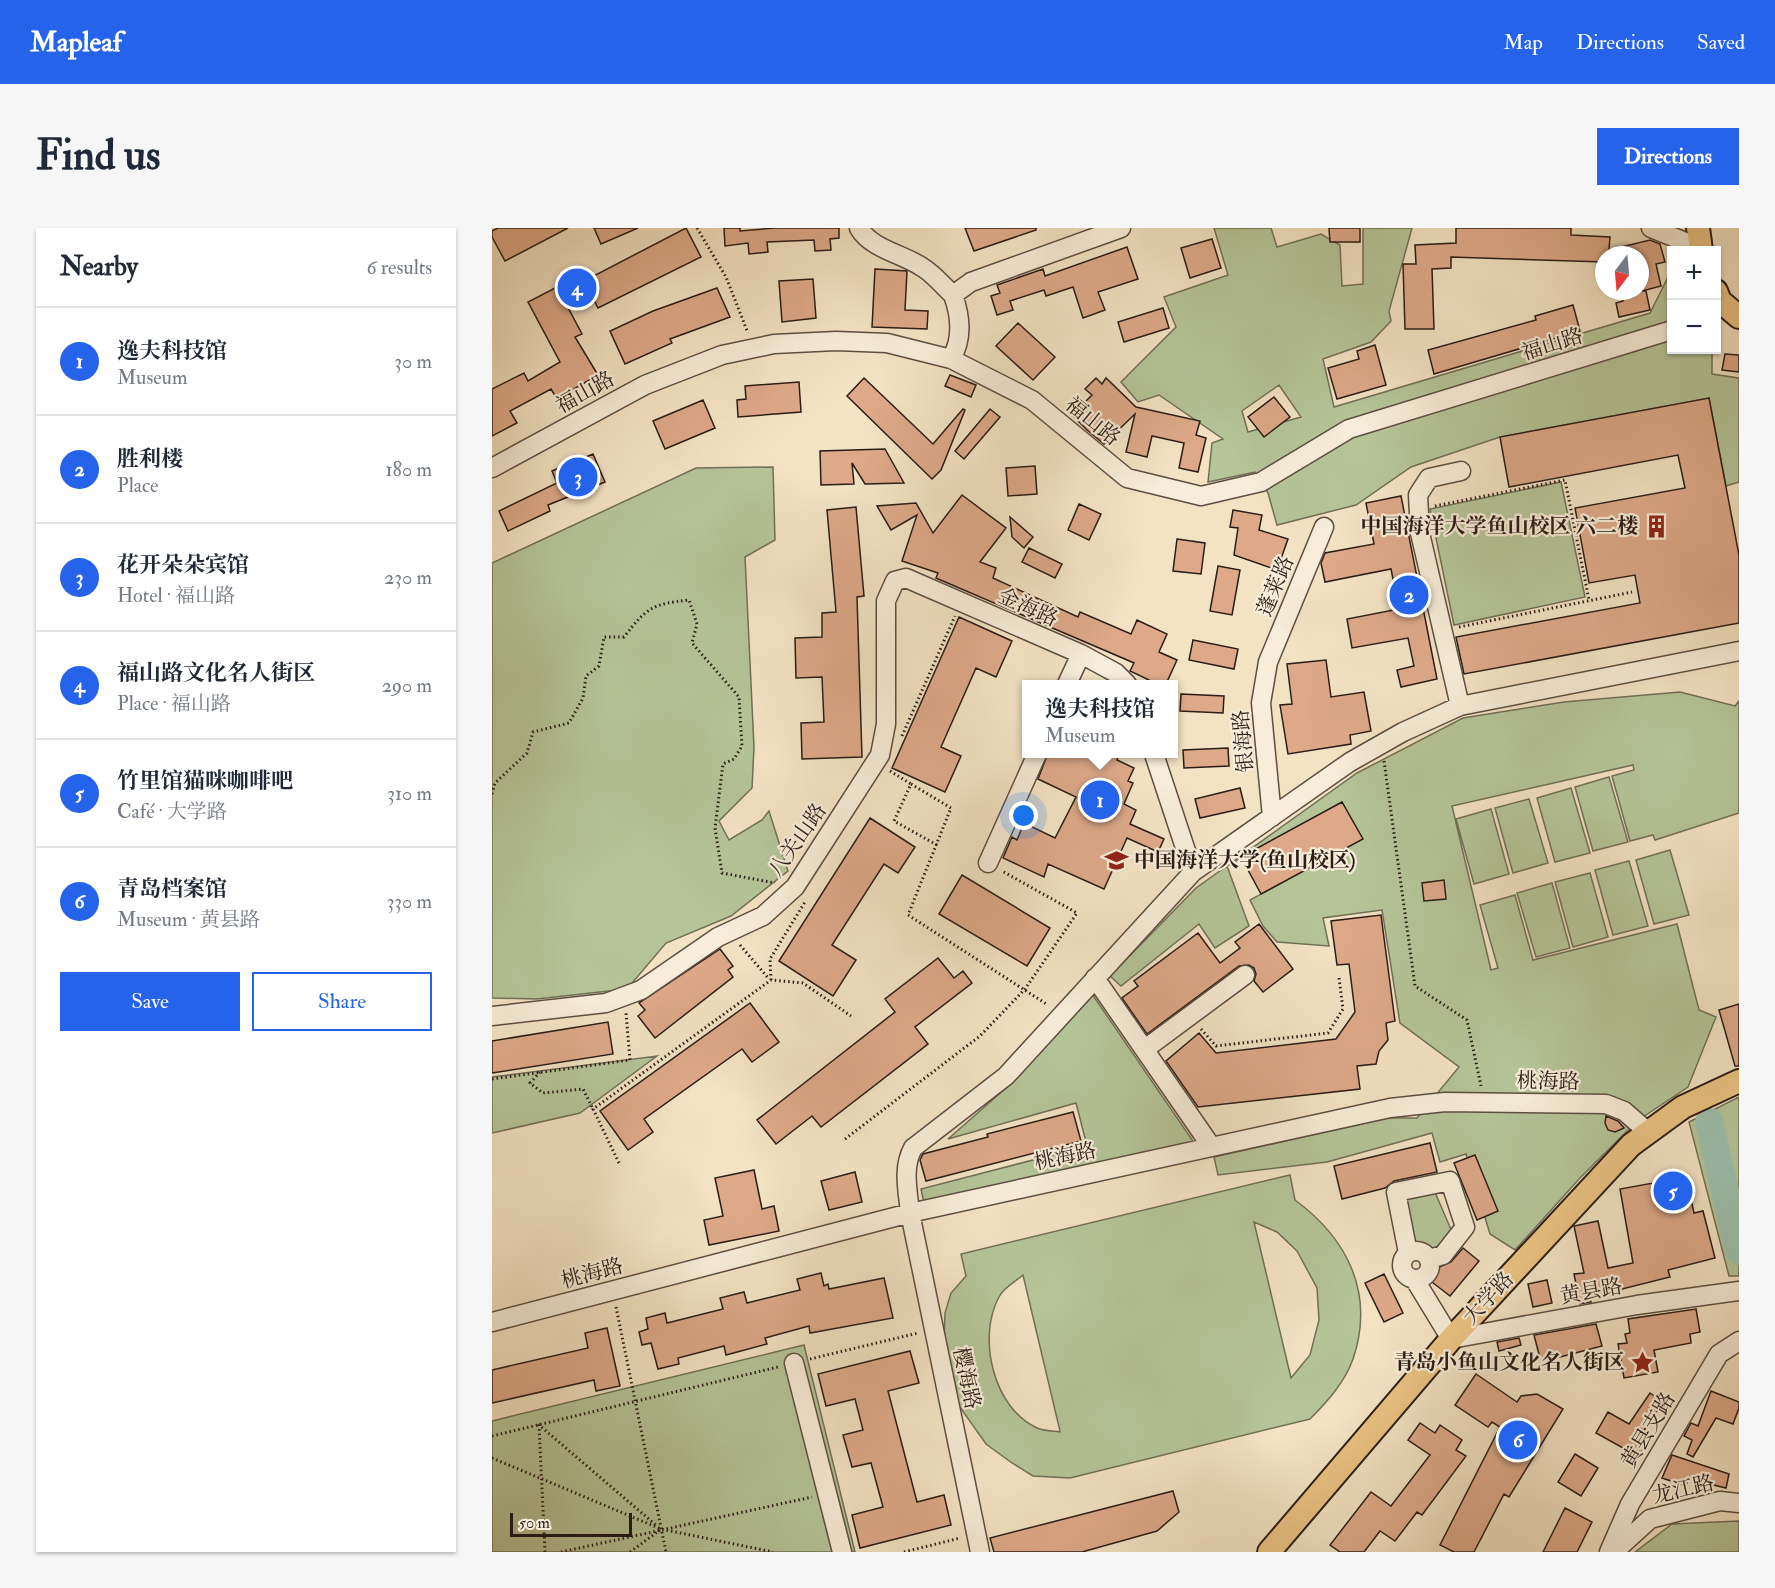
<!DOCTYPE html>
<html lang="en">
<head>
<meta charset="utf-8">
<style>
  :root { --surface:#fff; --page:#f6f6f7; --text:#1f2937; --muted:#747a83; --line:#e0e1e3; --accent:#2563eb }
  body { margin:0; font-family:"IM FELL Double Pica","Noto Serif SC",serif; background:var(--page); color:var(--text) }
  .controls { position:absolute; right:18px; top:18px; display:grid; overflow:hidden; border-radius:0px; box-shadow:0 2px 4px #0004 }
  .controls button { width:54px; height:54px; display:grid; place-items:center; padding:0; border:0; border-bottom:2px solid var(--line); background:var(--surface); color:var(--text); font:30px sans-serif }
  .compass { position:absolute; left:1103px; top:18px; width:54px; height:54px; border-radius:50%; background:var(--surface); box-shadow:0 2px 4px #0004; rotate:196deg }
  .scale { position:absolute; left:18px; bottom:15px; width:122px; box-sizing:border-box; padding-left:6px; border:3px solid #2b1c16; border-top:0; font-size:16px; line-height:21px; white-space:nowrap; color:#2b1c16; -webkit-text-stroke:4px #f7edd8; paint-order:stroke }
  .you { position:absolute; left:532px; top:588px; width:21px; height:21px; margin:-15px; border:4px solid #fff; border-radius:50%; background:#1a73e8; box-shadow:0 0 0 9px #1a73e833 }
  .badge { display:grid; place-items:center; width:39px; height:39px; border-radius:50%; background:var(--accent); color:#fff; font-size:20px; font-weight:700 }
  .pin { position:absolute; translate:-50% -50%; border:3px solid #fff; box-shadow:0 2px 6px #0006 }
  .popup { position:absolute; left:530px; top:452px; width:156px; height:78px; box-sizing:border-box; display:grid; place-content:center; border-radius:0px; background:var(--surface); filter:drop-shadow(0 2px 4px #0005); font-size:20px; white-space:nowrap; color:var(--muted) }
  .popup b { font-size:22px; color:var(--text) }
  .popup::after { content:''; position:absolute; left:50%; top:100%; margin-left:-12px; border:12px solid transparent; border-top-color:var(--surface) }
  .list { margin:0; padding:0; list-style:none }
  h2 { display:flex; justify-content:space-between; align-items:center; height:78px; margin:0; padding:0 24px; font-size:26px }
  h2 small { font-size:20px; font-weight:400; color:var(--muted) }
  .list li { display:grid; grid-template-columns:39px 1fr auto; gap:18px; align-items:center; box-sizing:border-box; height:108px; padding:0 24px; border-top:2px solid var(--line) }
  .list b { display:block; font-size:22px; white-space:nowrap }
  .list p { margin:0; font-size:20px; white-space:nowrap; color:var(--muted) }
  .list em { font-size:20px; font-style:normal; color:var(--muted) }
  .actions { display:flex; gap:12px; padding:18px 24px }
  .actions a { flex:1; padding:14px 0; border:2px solid var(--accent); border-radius:0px; text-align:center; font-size:21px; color:var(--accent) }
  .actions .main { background:var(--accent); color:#fff }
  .map { position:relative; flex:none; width:1247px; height:1324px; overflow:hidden; border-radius:0px }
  header { display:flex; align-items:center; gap:36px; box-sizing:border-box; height:84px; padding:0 30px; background:var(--accent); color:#fff }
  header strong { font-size:28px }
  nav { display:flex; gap:33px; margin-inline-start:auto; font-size:21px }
  .intro { display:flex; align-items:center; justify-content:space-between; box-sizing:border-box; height:144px; padding:0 36px }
  h1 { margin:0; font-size:42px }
  .button { padding:15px 27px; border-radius:0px; background:var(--accent); color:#fff; font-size:21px; font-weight:700 }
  main { display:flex; gap:36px; padding:0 36px }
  aside { flex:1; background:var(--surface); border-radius:0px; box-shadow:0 2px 4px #0004 }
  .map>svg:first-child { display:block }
</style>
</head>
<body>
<header>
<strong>Mapleaf</strong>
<nav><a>Map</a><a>Directions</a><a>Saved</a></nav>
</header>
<div class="intro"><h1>Find us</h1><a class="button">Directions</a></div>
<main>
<aside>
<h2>Nearby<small>6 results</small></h2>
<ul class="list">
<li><span class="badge">1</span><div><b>逸夫科技馆</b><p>Museum</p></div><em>30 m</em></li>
<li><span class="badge">2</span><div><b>胜利楼</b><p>Place</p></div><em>180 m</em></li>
<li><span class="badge">3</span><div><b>花开朵朵宾馆</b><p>Hotel · 福山路</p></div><em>230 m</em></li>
<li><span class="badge">4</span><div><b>福山路文化名人街区</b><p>Place · 福山路</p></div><em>290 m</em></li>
<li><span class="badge">5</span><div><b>竹里馆猫咪咖啡吧</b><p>Café · 大学路</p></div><em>310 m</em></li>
<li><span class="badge">6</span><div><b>青岛档案馆</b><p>Museum · 黄县路</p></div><em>330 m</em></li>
</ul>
<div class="actions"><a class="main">Save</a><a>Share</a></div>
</aside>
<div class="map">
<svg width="1247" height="1324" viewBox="0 0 1247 1324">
  <rect width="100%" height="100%" fill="#f3e3c3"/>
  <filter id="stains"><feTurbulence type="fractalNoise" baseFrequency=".00333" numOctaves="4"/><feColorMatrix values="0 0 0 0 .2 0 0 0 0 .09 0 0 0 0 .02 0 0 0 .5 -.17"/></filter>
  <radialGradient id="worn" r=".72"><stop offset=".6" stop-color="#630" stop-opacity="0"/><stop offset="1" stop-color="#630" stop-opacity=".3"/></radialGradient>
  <path fill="#b5c598" stroke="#707057" stroke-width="1.5" fill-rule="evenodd" d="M722,0H779L785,19L829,6L848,17L850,58L871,56V0H920L897,83L899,93L879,114L831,131L842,179L1158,85L1179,43L1180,122H1220V146L1247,150V254L1234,258L1217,170L1008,209L919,239L864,277L785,297L776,265L763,244L716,254L720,215L731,211L667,167L646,174L629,154L684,99L672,69L736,47ZM787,157L809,189L756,204L750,183Z
    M281,239L283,312L253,329L262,519L260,560L227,593L237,612L270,592L277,583L296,643L239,688L174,715L135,761L45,771L0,770V335L204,240Z
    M1069,254L1093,369L962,397L938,281Z
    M1188,464L1243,478L1247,473V585L1163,612L1161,607L1138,613L1120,548L1142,542L1141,537L960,578L999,742L1006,740L988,677L1023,667L1041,732L1185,696L1207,782L1224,789L1196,859L1145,893L1088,950L1023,1022L998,1006L974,926L948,934L940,905L835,934L726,947L722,929L896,890H925L967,839L908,795L890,682L831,690L837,718L785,714L771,698L758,672L870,611L850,574L735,638L757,698L723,720L707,696L629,758L618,748L704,660L865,545L971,490L1072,474Z
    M1117,549L1136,614L1101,623L1083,559Z
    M1079,560L1098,625L1063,634L1045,570Z
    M1037,571L1056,635L1021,645L1003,580Z
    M999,581L1017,646L982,656L964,591Z
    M1178,622L1197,687L1162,696L1144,632Z
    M1137,633L1156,698L1121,707L1103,642Z
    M1098,645L1116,709L1081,719L1063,654Z
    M1060,655L1078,720L1044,729L1025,665Z
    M600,766L703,916L433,979L429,961L595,918L584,875L456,911L514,860Z
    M165,828L88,885L0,905V849Z
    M1247,869V1048H1237L1197,894Z
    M798,947L803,972C856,1011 883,1066 861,1131C853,1154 835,1174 818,1191L578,1250L541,1248L520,1235L494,1216L465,1175L452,1113L453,1085L459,1065L474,1048L469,1026ZM762,994L785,1004L805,1023L825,1060L827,1092L818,1127L799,1150ZM531,1047L568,1203V1204C561,1203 551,1203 545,1200C501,1180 485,1109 507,1069C511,1060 524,1053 531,1047Z
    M942,962L961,1006L943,1024L921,1012L912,970Z
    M312,1117L363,1324H0V1193Z
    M1247,1293V1324H1143L1180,1296Z"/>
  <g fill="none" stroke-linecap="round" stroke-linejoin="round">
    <path stroke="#9dbfad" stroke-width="28" d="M1217,894L1247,1023"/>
  </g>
  <path fill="#dda989" stroke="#2b1c16" stroke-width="1.5" d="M6,0H76L13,33L0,9V3Z
    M102,0H146L109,16Z
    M194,0L209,29L106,80L92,53Z
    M232,0H248V3L283,0H347V10L338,11L339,22L323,23L322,12L275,14L276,24L257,26L256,15L233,18Z
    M473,0H544V2L482,23Z
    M837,0H868V14H838Z
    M964,0H1079V7L1118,9L1117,22L1158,12L1168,16L1173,34L1164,36L1169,58L1150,63H1154L1158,82L1127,89L1124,75L1131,73L1129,63H1148V27H1117V25V27H1112V34L959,29V40L940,41L942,101H913L911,36H924L923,17L964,15Z
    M720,11L729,40L698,50L689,20Z
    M635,19L646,51L606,64L613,82L591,90L581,59L554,68L552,62L518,73L521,82L505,87L499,68L508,65L505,57L551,41L553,48Z
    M383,41L415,43L413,82L436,83L435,101L380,99Z
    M321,51L324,90L290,94L287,53Z
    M65,59L90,106L83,109L106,147L65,171L59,161L18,183L25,195L0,208V161L32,145L36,153L68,134L36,74Z
    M225,60L238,89L178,111L180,115L133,136L118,103L161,83Z
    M1081,77L1088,103L942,146L936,122L1044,92L1043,88Z
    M671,80L677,100L632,114L626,94Z
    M526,95L563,129L541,152L504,118Z
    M883,117L894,157L845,171L836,140L867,131L865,123Z
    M1233,126L1247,127V144L1230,142Z
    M458,147L484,157L479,169L453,158Z
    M372,150L441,216L471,181L473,182L449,242L440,251L355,168Z
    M604,150L610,156L614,150L644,179L708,193L704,207L714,210L706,244L687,240L692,215L660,208L655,229L634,224L643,186L612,216L595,202L580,187L600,167L593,161Z
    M307,154L309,184L246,189L245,172L254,171L253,158Z
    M782,169L798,189L772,209L756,189Z
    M1217,170L1247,327V395L972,446L964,409L1148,375L1143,347L1097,355L1083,280L1193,260L1186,227L1017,259L1008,209Z
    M211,172L223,200L173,221L161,193Z
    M498,181L508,189L472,231L463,223Z
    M393,221L412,255L373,256L360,235L362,256L329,257L328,223Z
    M101,226L113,254L56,277L58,283L16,303L7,283L65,255L60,243Z
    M543,238L545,266L516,268L514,240Z
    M470,267L514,300L488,334L504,340L501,350L586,389L588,384L639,406L645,392L675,406L667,424L685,432L674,456H655L657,452L638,443L642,435L444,350L446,345L410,333L425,287L399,302L385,278L424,275L441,305Z
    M909,268L945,451L909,459L905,442L922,438L916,410L860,420L855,391L907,381L899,341L833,354L829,335L833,325L882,316L874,275Z
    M587,276L609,286L597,312L576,302Z
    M364,279L372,368L365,369L370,529L310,531L309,495L332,494L330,449L304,450L303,410L330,409V385L344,384L335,282Z
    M741,282L770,287L767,302L796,311L785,342L742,327L746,300L738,299Z
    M518,289L541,309L532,320L520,309Z
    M685,311L713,315L709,346L681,343Z
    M537,320L570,336L563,350L530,334Z
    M726,338L748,342L740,387L718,383Z
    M467,389L520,413L504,449L484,440L449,519L469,528L453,564L400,540Z
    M701,412L746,421L742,441L697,432Z
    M834,432L839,469L872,464L879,503L858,507L859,516L796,526L788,477L800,476L795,436Z
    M689,466L732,468L731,485L688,483Z
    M736,520L737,538L692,540L691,522Z
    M556,525H628L625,532L642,540L636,553L641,555L632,576L644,582L638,596L672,611L666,624L635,610L612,661L556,636L552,649L511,630L520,609L525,612L532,595L563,610L584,569L546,551Z
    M748,560L753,580L708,590L703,571Z
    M850,574L871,611L769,666L749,629Z
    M378,590L423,619L406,645L392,636L340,717L364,732L341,768L287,733Z
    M470,647L558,700L535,738L447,686Z
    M952,652L954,671L932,673L930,655Z
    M889,687L903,793L894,795L896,812L887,823L884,836L865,838L868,861L706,879L674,833L707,805L724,825L844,811L863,784L857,736L845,737L839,693Z
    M767,696L801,741L771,764L762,753L764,746L762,740L757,737L747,738L655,806L630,770L646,758L642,753L706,705L728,735L748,720L743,714Z
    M228,721L241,738L236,742L241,749L163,810L146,788L153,782L147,775Z
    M446,730L462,750L471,743L480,755L423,799L436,816L329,899L320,888L284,916L265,892L403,784L393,771Z
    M258,775L287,814L260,834L250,821L152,891L161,904L136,922L108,883Z
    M1247,776V838H1243L1227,782Z
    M116,794L121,826L0,845V813Z
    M581,884L589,913L434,953L428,932L431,926L496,909L495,906Z
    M1114,888L1126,893L1132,900L1123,904L1116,902L1113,895Z
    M938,915L945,944L902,953L893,960L850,971L842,938Z
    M983,927L1006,983L985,992L962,935Z
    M262,942L270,981L282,978L287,1003L217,1017L212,992L231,988L223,950Z
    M363,944L370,974L337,982L329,953Z
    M1194,949L1202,985L1211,983L1223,1030L1176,1042L1178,1049L1126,1062L1127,1065L1098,1070L1099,1074L1088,1076L1082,1046L1092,1045L1082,998L1106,993L1116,1040L1141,1035L1128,961Z
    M971,1020L987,1033L958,1068L936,1051L945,1040L959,1034Z
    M329,1045L332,1058L336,1056L337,1061L392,1050L401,1090L318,1105L317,1098L273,1110L275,1116L234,1127L232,1118L186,1130L187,1136L166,1141L159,1115L150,1117L147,1104L156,1101L154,1090L173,1085L175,1095L231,1081L228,1070L252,1064L255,1075L308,1062L305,1051Z
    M892,1046L911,1085L892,1094L873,1055Z
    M1055,1052L1060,1075L1041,1079L1036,1056Z
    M1204,1081L1208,1104L1198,1106L1199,1115L1162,1122L1166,1144L1132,1150L1126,1116L1135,1115L1133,1106L1138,1105L1136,1091Z
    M1104,1096L1110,1118L1049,1134L1042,1107Z
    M115,1100L128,1158L104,1163L102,1152L0,1175V1142L96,1120L93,1105Z
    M1027,1110L1029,1117L1007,1123L1005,1114Z
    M418,1123L427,1155L396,1163L425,1274L452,1267L459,1297L368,1320L360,1287L391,1279L379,1235L360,1239L351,1207L371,1202L363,1171L334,1178L326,1146Z
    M984,1146L1025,1174L1029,1168L1045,1166L1071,1181L1017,1269L1012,1266L982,1324H962L948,1317L1008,1199L1000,1194L996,1199L963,1177Z
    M1219,1163L1247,1174V1180L1241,1196L1224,1190L1201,1229L1195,1226L1200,1212L1192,1208L1199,1195L1206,1198Z
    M1158,1165L1171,1174L1151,1204L1159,1208L1147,1229L1104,1205L1116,1184L1137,1196Z
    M928,1195L943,1205L948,1197L970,1212L964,1222L974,1228L930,1287L925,1284L903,1313L888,1303L872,1324H848L838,1317L879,1264L899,1278L938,1227L916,1212Z
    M1083,1226L1106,1240L1089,1268L1066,1254Z
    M1180,1227L1237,1246L1234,1260L1196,1251L1194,1258L1170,1250Z
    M681,1263L687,1284L665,1303L590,1324H502L498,1310Z
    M1073,1280L1100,1294L1085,1324H1051Z"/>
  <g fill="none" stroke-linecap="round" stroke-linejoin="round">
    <defs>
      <path id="minor" d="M367,0C379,21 411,26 430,39C442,46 451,58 461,67
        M1159,0L1208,20
        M459,131C471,111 469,89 461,67L479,54L629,0
        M0,240L153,157L230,127L282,116L344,113L395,115L459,131L540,172L635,250L709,268L769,254L857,201L1180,102
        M575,456L589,426
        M968,478L928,305L926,267L937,250L969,243
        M662,526L701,644
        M780,589L769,475L776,434L832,299
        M496,635L545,526
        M603,750L719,918
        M0,788L114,775L149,762L226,709L271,688L303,659L388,527L394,496V373L403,353L414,350L589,426L624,445L635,456
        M653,821L753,747
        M910 1037a14 14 0 1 1 28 0a14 14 0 1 1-28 0Z
        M916,1025L904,964L958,953L973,999L951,1027L937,1031
        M923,1052L959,1111L1145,1077L1247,1063
        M0,1094L418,985L898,880L953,874L1114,876L1132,883L1156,904
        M302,1135L350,1324
        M488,1324L418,985C416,963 410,940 421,920L514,848L701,644L858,534L911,504L968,478L1247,423
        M1117,1324L1138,1276L1227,1126L1247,1113
        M1122,1324L1158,1291L1228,1273L1247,1275"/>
      <path id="major" d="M1206,0L1209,22
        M1224,63L1228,73L1247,89
        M777,1324L959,1111L1139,917L1191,879L1247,853"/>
    </defs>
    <use href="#minor" stroke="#5d4e41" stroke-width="21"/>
    <use href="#major" stroke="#2b1c16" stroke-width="26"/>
    <path stroke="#2b1c16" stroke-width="3" stroke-dasharray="1.5 3" stroke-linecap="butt" d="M205,0L234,49L256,105
      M943,278L1073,252L1097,372
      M967,399L1140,364
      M410,508L463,388
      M892,533L923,758L975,792L989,858
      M398,543L419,556
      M0,566L3,555L35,525L41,504L77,495L91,470L94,448L107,438L112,409H132C155,379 161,376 197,372L205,396L200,415L247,469L250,518L242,531L231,536L223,600L230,645L283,655
      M445,617L402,593L419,556L459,580L416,687L556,777
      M248,717L277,751
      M279,752L278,731L313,674
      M709,801L724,818L836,805L851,781L847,750
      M48,844L38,855L51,865L91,861L101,881
      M0,851L138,832L134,785
      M353,911L488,808L533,761L585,685L510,643
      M127,935L101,881L279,752L311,755L359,788
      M124,1079L174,1324
      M318,1131L426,1105
      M0,1208L286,1139
      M0,1230L169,1301L281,1324
      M53,1324L47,1197L165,1298
      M69,1324L320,1269
      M138,1324L168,1302
      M412,1324L468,1310"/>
    <use href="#minor" stroke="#f7edd8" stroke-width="18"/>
    <use href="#major" stroke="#eac282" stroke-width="22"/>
  </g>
  <defs>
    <symbol id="building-bare" viewBox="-9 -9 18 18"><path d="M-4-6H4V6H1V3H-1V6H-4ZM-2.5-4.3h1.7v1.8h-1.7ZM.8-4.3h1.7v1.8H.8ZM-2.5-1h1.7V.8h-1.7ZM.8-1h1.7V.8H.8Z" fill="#8f2418" stroke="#f7edd8" stroke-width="2.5" paint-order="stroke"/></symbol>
    <symbol id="university-bare" viewBox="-9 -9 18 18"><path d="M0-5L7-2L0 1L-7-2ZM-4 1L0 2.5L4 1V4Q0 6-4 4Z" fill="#8f2418" stroke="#f7edd8" stroke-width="2.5" paint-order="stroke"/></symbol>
    <symbol id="sight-bare" viewBox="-9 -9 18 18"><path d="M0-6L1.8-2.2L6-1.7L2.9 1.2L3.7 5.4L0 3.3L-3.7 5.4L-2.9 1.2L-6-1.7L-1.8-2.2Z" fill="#8f2418" stroke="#f7edd8" stroke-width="2.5" paint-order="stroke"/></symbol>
  </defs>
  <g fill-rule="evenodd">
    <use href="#building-bare" x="1148" y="282" width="33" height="33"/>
    <use href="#university-bare" x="608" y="616" width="33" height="33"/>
    <use href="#sight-bare" x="1134" y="1118" width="33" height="33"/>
  </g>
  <g text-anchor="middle" stroke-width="4.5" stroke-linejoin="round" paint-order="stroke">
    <g font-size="21" fill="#2b1c16" stroke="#f7edd8">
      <text transform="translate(1060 116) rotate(-17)" y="7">福山路</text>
      <text transform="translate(93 164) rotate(-29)" y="7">福山路</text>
      <text transform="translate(601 193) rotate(39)" y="7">福山路</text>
      <text transform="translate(783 358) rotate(-67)" y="7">蓬莱路</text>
      <text transform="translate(536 379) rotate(24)" y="7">金海路</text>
      <text transform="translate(751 513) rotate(-95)" y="7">银海路</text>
      <text transform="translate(305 612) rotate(-55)" y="7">八关山路</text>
      <text transform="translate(1056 853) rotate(1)" y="7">桃海路</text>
      <text transform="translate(573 928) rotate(-12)" y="7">桃海路</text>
      <text transform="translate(100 1045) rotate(-15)" y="7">桃海路</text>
      <text transform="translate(1099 1063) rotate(-10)" y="7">黄县路</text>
      <text transform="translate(996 1070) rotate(-47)" y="7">大学路</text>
      <text transform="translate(475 1150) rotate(78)" y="7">樱海路</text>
      <text transform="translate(1156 1202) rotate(-59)" y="7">黄县支路</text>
      <text transform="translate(1191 1261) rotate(-13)" y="7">龙江路</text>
    </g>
    <g font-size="21" font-weight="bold" fill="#2b1c16" stroke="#f7edd8" text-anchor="end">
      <text x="1146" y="305">中国海洋大学鱼山校区 六二楼</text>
      <text x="642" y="639" text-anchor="start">中国海洋大学(鱼山校区)</text>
      <text x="1133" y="1141">青岛小鱼山文化名人街区</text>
    </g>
  </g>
  <rect width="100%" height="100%" filter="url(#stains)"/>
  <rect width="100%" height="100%" fill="url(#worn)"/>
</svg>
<div class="controls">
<button>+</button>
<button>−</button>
</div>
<svg class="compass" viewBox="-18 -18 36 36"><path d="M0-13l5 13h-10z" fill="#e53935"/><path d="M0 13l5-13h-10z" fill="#747a83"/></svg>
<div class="scale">50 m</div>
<div class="you"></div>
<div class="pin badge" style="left:608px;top:572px">1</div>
<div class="popup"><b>逸夫科技馆</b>Museum</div>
<div class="pin badge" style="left:917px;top:367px">2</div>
<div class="pin badge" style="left:86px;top:249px">3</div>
<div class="pin badge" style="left:85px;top:60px">4</div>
<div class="pin badge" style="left:1181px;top:963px">5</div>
<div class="pin badge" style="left:1026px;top:1212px">6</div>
</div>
</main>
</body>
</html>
